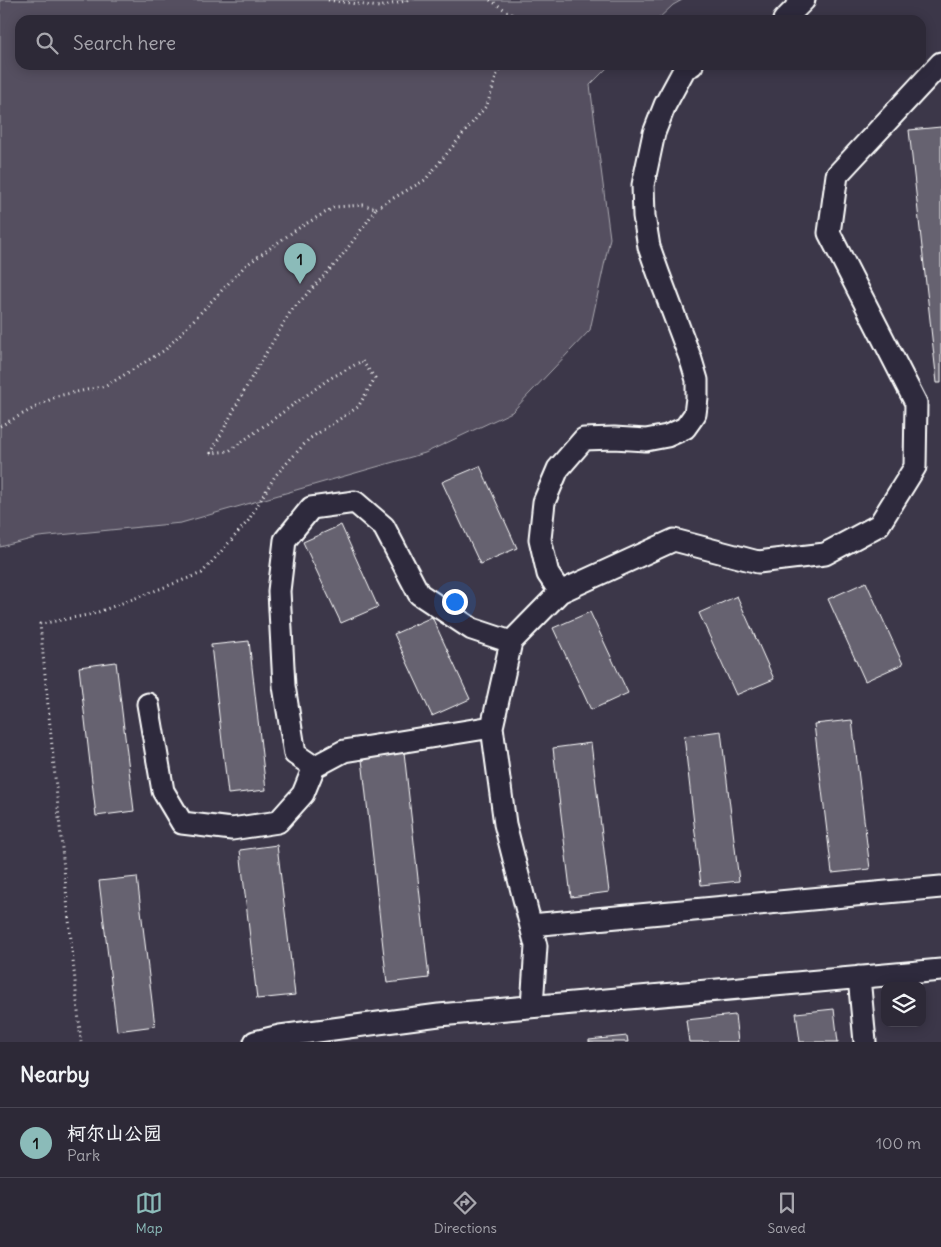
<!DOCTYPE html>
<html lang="en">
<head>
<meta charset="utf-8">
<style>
  :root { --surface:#2d2937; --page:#35313f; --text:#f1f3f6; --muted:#a7a6ad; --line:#484552; --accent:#8bbbb9 }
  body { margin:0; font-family:Delius,"LXGW WenKai TC",sans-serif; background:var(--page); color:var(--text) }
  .controls { position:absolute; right:15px; bottom:15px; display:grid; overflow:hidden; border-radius:10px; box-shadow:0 2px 12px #0003 }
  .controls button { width:45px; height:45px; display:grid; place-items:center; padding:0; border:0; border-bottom:1px solid var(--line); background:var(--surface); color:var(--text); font:25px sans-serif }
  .you { position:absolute; left:454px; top:601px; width:18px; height:18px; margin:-12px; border:4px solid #fff; border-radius:50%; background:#1a73e8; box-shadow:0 0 0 8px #1a73e833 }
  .badge { display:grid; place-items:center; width:32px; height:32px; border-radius:50%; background:var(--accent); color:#111; font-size:16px; font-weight:700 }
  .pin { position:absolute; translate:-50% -41px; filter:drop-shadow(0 1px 2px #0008) }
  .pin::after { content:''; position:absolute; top:26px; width:18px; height:15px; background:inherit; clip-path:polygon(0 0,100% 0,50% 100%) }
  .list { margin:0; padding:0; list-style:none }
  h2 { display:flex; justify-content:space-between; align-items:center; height:65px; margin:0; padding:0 20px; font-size:21px }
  h2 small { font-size:16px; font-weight:400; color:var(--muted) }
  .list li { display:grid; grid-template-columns:32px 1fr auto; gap:15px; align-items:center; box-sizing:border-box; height:70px; padding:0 20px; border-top:1px solid var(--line) }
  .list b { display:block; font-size:19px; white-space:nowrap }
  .list p { margin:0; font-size:16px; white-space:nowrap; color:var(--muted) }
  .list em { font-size:16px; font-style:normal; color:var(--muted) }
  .icon { flex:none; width:28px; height:28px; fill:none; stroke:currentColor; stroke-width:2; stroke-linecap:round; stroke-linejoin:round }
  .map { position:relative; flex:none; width:941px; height:1042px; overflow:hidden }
  .search { position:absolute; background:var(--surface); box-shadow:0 2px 12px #0003; left:15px; right:15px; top:15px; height:55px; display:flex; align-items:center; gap:12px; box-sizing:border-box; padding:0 18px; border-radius:15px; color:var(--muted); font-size:19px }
  .sheet { height:135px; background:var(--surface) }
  nav { display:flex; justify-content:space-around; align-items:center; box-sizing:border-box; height:70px; border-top:1px solid var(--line); background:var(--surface); font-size:14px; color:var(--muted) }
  nav a { display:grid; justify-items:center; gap:2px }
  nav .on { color:var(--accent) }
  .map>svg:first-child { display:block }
</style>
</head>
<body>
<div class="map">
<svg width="941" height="1042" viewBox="0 0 941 1042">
  <rect width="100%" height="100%" fill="#3c3749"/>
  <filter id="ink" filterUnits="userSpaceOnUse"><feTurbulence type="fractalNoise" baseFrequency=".02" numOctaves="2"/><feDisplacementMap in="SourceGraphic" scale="10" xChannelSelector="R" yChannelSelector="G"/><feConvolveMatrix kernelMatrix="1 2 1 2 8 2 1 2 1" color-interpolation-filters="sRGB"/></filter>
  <g filter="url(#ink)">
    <path fill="#555060" stroke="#aaa8b0" d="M0,0H682L673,5L657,20H20V65H610L590,85L610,238L590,330L512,412L425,453L181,523L39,537L0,547Z"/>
    <path fill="#666270" stroke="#fff" d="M941,127V383H937L909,130Z
      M480,466L517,548L480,564L442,482Z
      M341,525L378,607L341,623L303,542Z
      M866,582L903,664L865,681L828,599Z
      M737,596L774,679L736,695L699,613Z
      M590,612L628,693L591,710L553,628Z
      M432,617L470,699L432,716L394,634Z
      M249,641L266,790L228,794L211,645Z
      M116,662L134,811L96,816L79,667Z
      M852,720L870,869L832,873L814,724Z
      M721,731L739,881L701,885L684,736Z
      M591,743L609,892L571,897L553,748Z
      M404,752L429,978L387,983L362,759Z
      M277,845L295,995L257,999L240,850Z
      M137,877L155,1026L117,1031L99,881Z
      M834,1009L838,1042H800L796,1013Z
      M735,1015L738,1042H689L686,1020Z
      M627,1036L628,1042H589V1040Z"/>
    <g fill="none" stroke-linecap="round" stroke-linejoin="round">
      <defs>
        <path id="street" d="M784,20L804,0
          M560,592L548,574L540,539L544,502L558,469L584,439L614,438L646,440L667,436L685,428L695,414L697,398V380L691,360L659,275L649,247L644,216L643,185L654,133L665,105L685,68L692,65
          M148,704L163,791L182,823L232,829L278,822L303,794L314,767L344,751L492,727
          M314,767L295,754L284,686L279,591L285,540L311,508L355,502L384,527L419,594L472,629L511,642
          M531,925L941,887
          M859,977L865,1042
          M532,1006L536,946L505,824L492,727L511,642L560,592L674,540L758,562L825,554L879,525L915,467L916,403L829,233L837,175L941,63
          M255,1042L280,1036L439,1015L941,970"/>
      </defs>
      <use href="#street" stroke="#fff" stroke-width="25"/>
      <path stroke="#fff" stroke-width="3" stroke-dasharray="1 4" stroke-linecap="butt" d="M328,0L379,7L410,0
        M490,0L516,17L515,20
        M376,208L425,180L487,105L500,65
        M0,426L57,396L106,386L165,350L245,266L297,229L335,207L363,205L376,208L367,222L338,261L291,311L250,380L211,453L229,451L329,379L362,361L375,378L358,407L309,439L275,476L248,521L202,573L93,614L40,624L81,1042"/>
      <use href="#street" stroke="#2f2a3d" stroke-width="21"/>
    </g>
  </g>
</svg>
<div class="controls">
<button><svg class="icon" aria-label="layers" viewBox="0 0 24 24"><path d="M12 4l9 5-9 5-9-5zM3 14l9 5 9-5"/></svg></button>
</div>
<div class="you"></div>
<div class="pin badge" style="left:300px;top:284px">1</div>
<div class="search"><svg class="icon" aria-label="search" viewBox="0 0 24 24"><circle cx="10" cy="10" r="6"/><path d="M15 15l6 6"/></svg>Search here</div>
</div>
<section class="sheet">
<h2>Nearby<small></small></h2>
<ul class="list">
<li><span class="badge">1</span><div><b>柯尔山公园</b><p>Park</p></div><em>100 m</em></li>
</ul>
</section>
<nav>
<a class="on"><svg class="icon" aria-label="map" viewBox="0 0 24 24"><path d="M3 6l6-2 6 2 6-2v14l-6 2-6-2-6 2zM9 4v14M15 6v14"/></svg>Map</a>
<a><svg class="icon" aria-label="directions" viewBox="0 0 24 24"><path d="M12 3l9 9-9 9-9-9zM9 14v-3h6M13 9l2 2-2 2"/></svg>Directions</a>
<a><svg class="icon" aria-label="saved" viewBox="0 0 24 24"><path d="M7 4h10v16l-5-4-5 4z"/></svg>Saved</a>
</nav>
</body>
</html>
